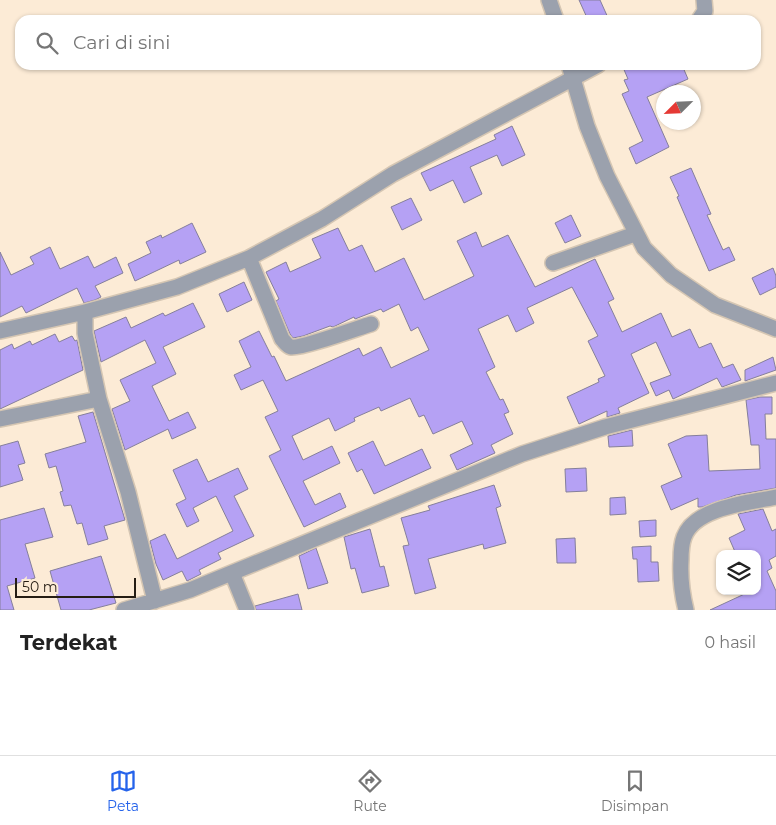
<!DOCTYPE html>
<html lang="id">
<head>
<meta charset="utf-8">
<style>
  :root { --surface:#fff; --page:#f2f2f2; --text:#222; --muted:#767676; --line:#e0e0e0; --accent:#2563eb }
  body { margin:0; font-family:Montserrat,sans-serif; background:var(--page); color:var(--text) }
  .controls { position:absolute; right:15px; bottom:15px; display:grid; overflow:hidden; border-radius:10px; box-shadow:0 1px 4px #0004 }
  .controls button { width:45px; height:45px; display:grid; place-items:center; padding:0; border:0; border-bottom:1px solid var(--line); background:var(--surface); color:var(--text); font:25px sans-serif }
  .compass { position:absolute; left:656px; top:85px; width:45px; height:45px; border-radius:50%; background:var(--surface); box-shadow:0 1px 4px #0004; rotate:246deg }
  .scale { position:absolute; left:15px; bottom:12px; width:121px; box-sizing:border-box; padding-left:5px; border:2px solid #251d14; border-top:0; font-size:14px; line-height:18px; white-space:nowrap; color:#251d14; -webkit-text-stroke:4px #fcebd6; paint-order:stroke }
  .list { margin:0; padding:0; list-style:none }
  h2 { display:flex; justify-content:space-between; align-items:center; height:65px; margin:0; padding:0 20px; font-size:21px }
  h2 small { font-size:16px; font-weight:400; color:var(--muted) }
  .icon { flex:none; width:28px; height:28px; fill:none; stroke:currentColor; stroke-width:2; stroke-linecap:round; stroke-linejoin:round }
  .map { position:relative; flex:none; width:776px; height:610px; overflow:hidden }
  .search { position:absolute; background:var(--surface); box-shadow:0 1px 4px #0004; left:15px; right:15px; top:15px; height:55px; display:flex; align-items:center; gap:12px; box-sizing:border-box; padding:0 18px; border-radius:15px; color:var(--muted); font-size:19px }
  .sheet { height:145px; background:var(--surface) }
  nav { display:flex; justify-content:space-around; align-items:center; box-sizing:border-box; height:70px; border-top:1px solid var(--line); background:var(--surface); font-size:14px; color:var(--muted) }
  nav a { display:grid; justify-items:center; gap:2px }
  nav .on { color:var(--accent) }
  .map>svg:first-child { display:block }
</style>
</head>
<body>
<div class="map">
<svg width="776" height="610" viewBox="0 0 776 610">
  <rect width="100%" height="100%" fill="#fcebd6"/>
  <path fill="#b5a1f4" stroke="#857f9b" d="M579,0H600L609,20H588Z
    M622,65H682L688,79L647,97L669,147L636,164L629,148L643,141L622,94L629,91L624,80L628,79Z
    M512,126L525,155L502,166L497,155L470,167L482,194L464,203L453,180L430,191L421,173L496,139L494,135Z
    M691,168L711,214L707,215L723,250L729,247L735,260L709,271L677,197L679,196L670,177Z
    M411,198L422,220L402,230L391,207Z
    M571,215L581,236L565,243L555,223Z
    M192,223L206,252L180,264L179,260L135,281L128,264L151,253L146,242L161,235L162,238Z
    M338,228L349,251L362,245L375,272L404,258L424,300L474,276L457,241L476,232L482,247L508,235L535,287L595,259L614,299L608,302L622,332L661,313L672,337L690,329L699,348L711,343L723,368L733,364L741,380L722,387L717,378L673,399L669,390L656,396L650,383L671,375L656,342L631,354L649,393L618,408L620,413L607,417V411L579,424L567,397L599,382L598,379L605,376L588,341L598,336L572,287L527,308L534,323L516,332L508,315L478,329L495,367L486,372L500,400L503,399L509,412L504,414L513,434L491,445L495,453L457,470L450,455L473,444L462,421L433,434L424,415L419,417L410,398L381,411L379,407L354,418L355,421L335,431L329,418L292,436L303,460L332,446L340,463L303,481L315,505L340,493L346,507L304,527L269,456L281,450L265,417L278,411L263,380L241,390L234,375L251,367L239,341L259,331L272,357L274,356L286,381L359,348L363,356L381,347L391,368L429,350L418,327L411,331L399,304L383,312L381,309L355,319L354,317L333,327L330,326L303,336L293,338L290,334L276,301L279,299L266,272L286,262L290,272L321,258L312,239Z
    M50,247L60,269L88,256L94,268L116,257L123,273L95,286L101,297L95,300L84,303L77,288L26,313L22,306L0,317V252L11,275L34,264L30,257Z
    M773,268L776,276V287L760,295L752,278Z
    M244,282L252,300L227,312L219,294Z
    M193,303L205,327L163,347L176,374L152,386L169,421L188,412L196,428L172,439L168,429L125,450L112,409L130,401L120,380L156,363L145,340L101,362L94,331L126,317L131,328L163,313L165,316Z
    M55,334L59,342L72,336L75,341L77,340L83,370L0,409V350L12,344L14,349L30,341L32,345Z
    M773,357L776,370L745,381V370Z
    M760,397H772V414H765L766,439H776V488L736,495L702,507H698V498L671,510L661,486L682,477L668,444L686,436L707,435L709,471L760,469L759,445H751L746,400Z
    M93,412L125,520L104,526L108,539L88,545L82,523L77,524L71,505L64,506L60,492L63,491L56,466L49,468L45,454L86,442L78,416Z
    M632,430L633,446L609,447L608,436Z
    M18,441L25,463L18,465L23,480L0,487V446Z
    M373,441L385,466L422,449L431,468L374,494L362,469L357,472L348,453Z
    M197,459L208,482L238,468L248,489L234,496L254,536L218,553L221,559L199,570L201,574L187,581L182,571L163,580L156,564L150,541L165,534L177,559L233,531L216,496L193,508L199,521L187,527L176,504L186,499L173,470Z
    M586,468L587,491L566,492L565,469Z
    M494,485L501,506L496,508L506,543L484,549L483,544L428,559L436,588L415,594L403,546L409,545L401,518L430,510L428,506Z
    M625,497L626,514L610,515V498Z
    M44,508L53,537L25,544L35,578L7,586L14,610H0V520Z
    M763,509L772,531L776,529V556L769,560L772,568L767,571L776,591V610H710L751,591H757V554H736L729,538L745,530L738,514Z
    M656,520V536L640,537L639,521Z
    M370,529L380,567L384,566L389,586L362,593L355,568L351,569L344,537Z
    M575,538L576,563H557L556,539Z
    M651,546V562H658L659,581L638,582L637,559H633L632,547Z
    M316,548L328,583L308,589L299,556Z
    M101,556L116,603L89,610H61L50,571Z
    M298,594L302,610H256L255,606Z"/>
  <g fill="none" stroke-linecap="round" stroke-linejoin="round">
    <defs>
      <path id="street" d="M549,0L556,20
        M699,20L705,11L704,0
        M569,65L587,126L607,176L644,248L671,275L715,305L776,329
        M249,258L282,339C285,342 287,346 291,347C300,349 358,328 371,324
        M553,263L635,234
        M0,331L85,312
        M99,399L128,492L155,601
        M0,419L99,399L85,333V312L177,287L249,258L322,219L393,174L598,65
        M232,573L247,610
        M124,610L190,590L522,454L605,427L776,383
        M686,610C682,594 680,577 681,560C681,553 681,545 684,537C695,507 749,503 776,497"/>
    </defs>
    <use href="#street" stroke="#d5c6b3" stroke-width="18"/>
    <use href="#street" stroke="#9ba1ad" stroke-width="15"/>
  </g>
</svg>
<div class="controls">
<button><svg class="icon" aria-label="layers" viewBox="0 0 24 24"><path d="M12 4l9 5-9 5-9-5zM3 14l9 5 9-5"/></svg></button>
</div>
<svg class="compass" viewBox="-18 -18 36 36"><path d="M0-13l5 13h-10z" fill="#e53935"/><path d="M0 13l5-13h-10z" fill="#767676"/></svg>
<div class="scale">50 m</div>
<div class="search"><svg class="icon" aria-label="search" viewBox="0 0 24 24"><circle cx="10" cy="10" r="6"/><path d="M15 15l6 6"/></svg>Cari di sini</div>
</div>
<section class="sheet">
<h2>Terdekat<small>0 hasil</small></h2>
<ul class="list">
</ul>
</section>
<nav>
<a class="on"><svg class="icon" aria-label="map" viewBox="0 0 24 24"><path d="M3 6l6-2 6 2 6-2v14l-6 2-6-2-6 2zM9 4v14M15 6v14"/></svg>Peta</a>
<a><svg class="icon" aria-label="directions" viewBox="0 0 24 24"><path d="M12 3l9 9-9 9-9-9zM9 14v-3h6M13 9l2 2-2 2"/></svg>Rute</a>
<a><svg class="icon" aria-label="saved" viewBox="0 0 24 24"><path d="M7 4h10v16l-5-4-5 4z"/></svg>Disimpan</a>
</nav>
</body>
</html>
